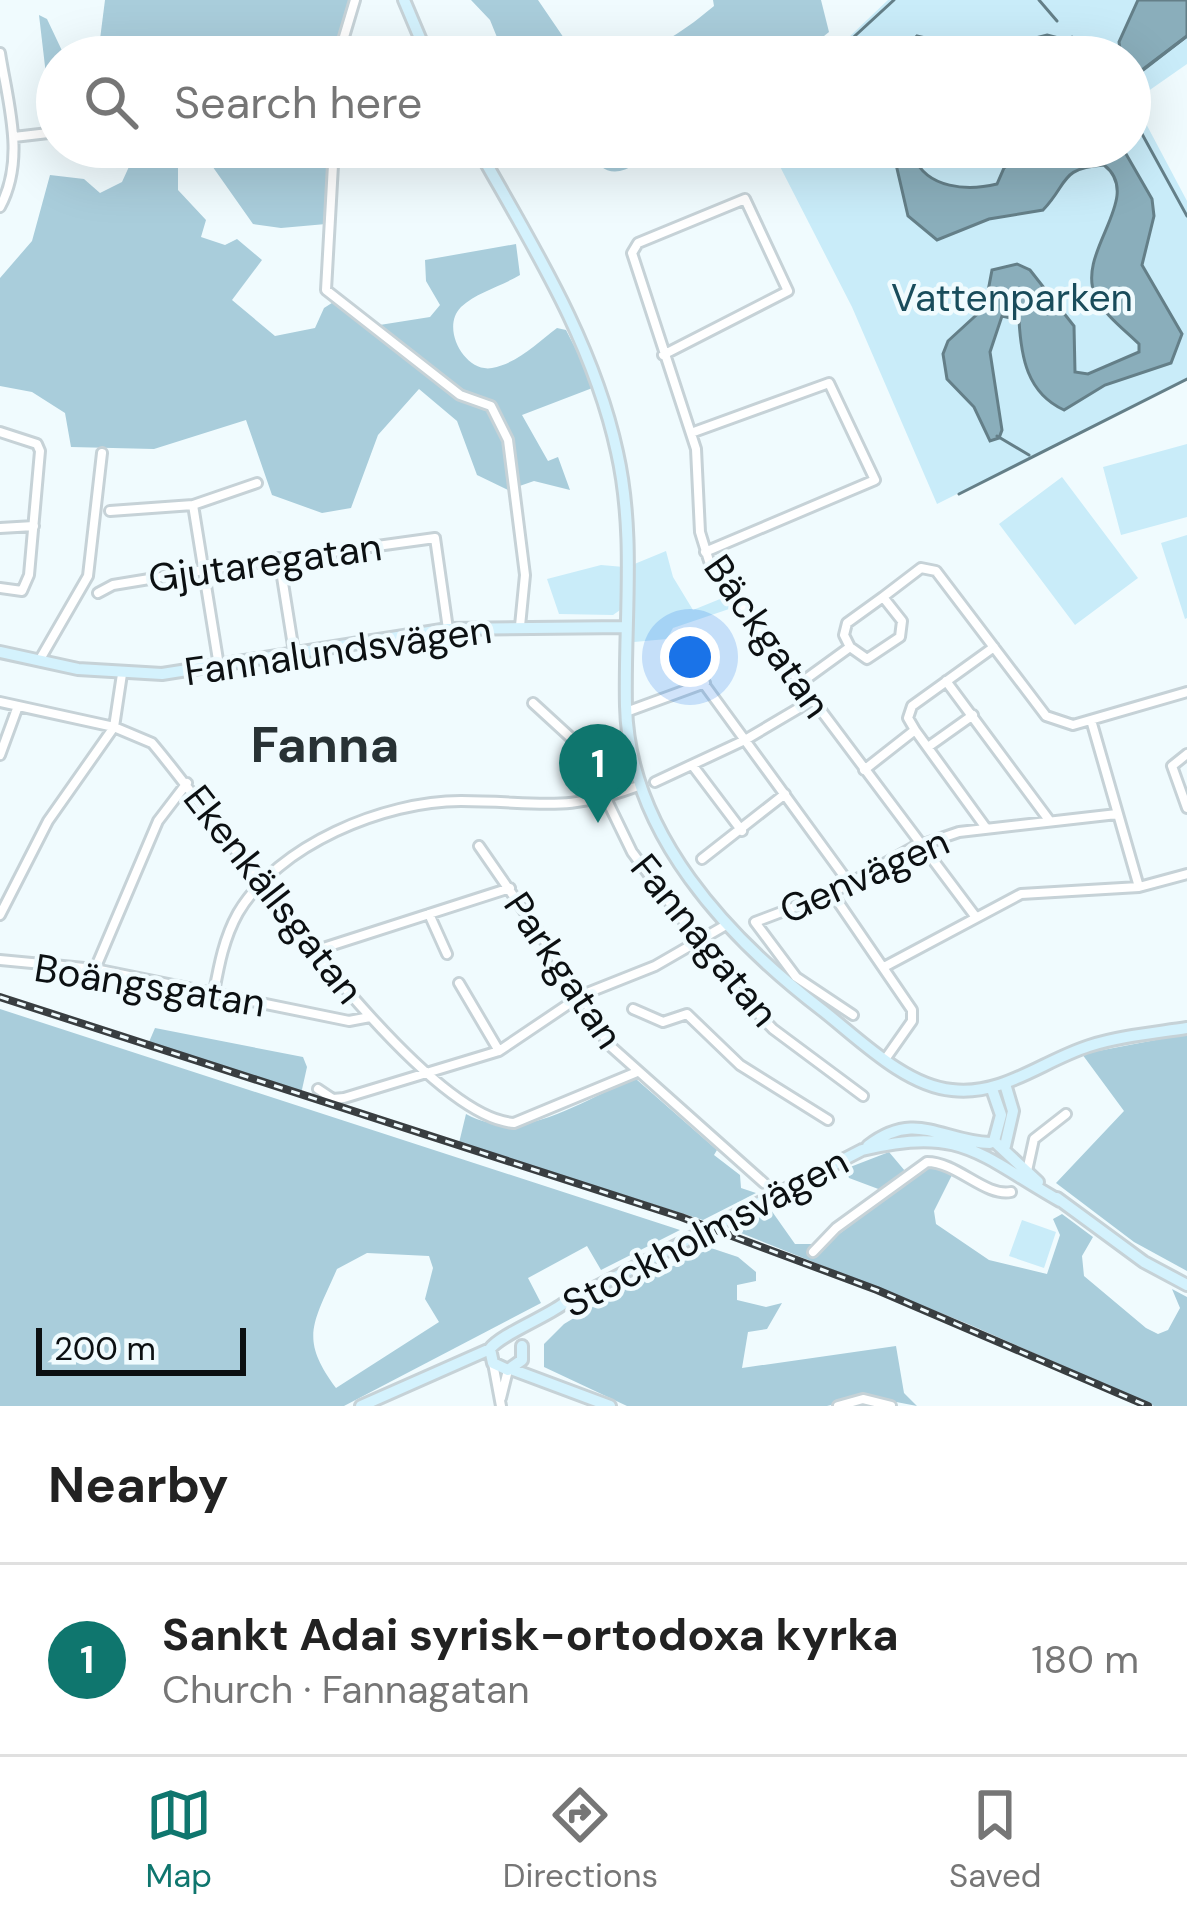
<!DOCTYPE html>
<html lang="en">
<head>
<meta charset="utf-8">
<style>
  :root { --surface:#fff; --page:#f2f2f2; --text:#222; --muted:#767676; --line:#e0e0e0; --accent:#0f766e }
  body { margin:0; font-family:"DM Sans",sans-serif; background:var(--page); color:var(--text) }
  .scale { position:absolute; left:36px; bottom:30px; width:210px; box-sizing:border-box; padding-left:12px; border:6px solid #0c1012; border-top:0; font-size:33px; line-height:42px; white-space:nowrap; color:#0c1012; -webkit-text-stroke:9px #f0fbfe; paint-order:stroke }
  .you { position:absolute; left:690px; top:657px; width:42px; height:42px; margin:-30px; border:9px solid #fff; border-radius:50%; background:#1a73e8; box-shadow:0 0 0 18px #1a73e833 }
  .badge { display:grid; place-items:center; width:78px; height:78px; border-radius:50%; background:var(--accent); color:#fff; font-size:39px; font-weight:700 }
  .pin { position:absolute; translate:-50% -99px; filter:drop-shadow(0 3px 6px #0008) }
  .pin::after { content:''; position:absolute; top:63px; width:42px; height:36px; background:inherit; clip-path:polygon(0 0,100% 0,50% 100%) }
  .list { margin:0; padding:0; list-style:none }
  h2 { display:flex; justify-content:space-between; align-items:center; height:156px; margin:0; padding:0 48px; font-size:51px }
  h2 small { font-size:39px; font-weight:400; color:var(--muted) }
  .list li { display:grid; grid-template-columns:78px 1fr auto; gap:36px; align-items:center; box-sizing:border-box; height:192px; padding:0 48px; border-top:3px solid var(--line) }
  .list b { display:block; font-size:45px; white-space:nowrap }
  .list p { margin:0; font-size:39px; white-space:nowrap; color:var(--muted) }
  .list em { font-size:39px; font-style:normal; color:var(--muted) }
  .icon { flex:none; width:66px; height:66px; fill:none; stroke:currentColor; stroke-width:2; stroke-linecap:round; stroke-linejoin:round }
  .map { position:relative; flex:none; width:1187px; height:1406px; overflow:hidden }
  .search { position:absolute; background:var(--surface); box-shadow:0 12px 48px #0002; left:36px; right:36px; top:36px; height:132px; display:flex; align-items:center; gap:30px; box-sizing:border-box; padding:0 42px; border-radius:66px; color:var(--muted); font-size:45px }
  .sheet { height:348px; background:var(--surface) }
  nav { display:flex; justify-content:space-around; align-items:center; box-sizing:border-box; height:168px; border-top:3px solid var(--line); background:var(--surface); font-size:33px; color:var(--muted) }
  nav a { display:grid; justify-items:center; gap:6px }
  nav .on { color:var(--accent) }
  .map>svg:first-child { display:block }
</style>
</head>
<body>
<div class="map">
<svg width="1187" height="1406" viewBox="0 0 1187 1406">
  <rect width="100%" height="100%" fill="#f0fbfe"/>
  <path fill="#c9ecf9" d="M888,0H1187V64L1134,101L1187,201V379L937,504L852,307L770,147H1130V57H828Z
    M1187,444V517L1121,535L1103,467Z
    M1062,477L1138,578L1075,625L999,524Z
    M1187,535V618L1185,619L1161,543Z
    M666,551L673,577L693,610L725,597L732,608L673,628L667,639L634,642L632,565Z
    M601,565L624,567L623,608L613,615L559,614L547,579Z
    M1022,1220L1056,1232L1044,1268L1009,1256Z"/>
  <path fill="#a9cddb" fill-rule="evenodd" d="M105,0H353L343,44L334,57H72L99,47Z
    M471,0H538L568,44C641,56 657,53 714,6L713,0H821L829,32L798,57H505L490,20Z
    M39,15L47,19L65,57H57V92H48Z
    M138,147H332L326,224L281,228L253,224L203,153L185,152L178,166V190L206,220L201,237L225,245L237,239L262,260L232,300L275,336L315,328L324,308L335,301L367,327L430,317L440,305L426,281L425,260L516,244L520,275C502,286 477,292 461,307C440,328 465,373 492,368C518,363 537,343 557,328L566,330L595,387L522,415L548,461L558,457L570,490L534,481L508,490L477,475L457,421L419,389L378,435L351,508L322,513L272,495L246,420L154,449L71,447L65,413L32,392L0,386V278L32,241L50,175L84,179L100,193L122,182Z
    M588,147H658C632,169 606,189 588,147Z
    M0,1009L680,1230L601,1270L587,1246L528,1278L541,1303L344,1406H0ZM367,1253L429,1256L433,1268L425,1299L439,1322L336,1388C299,1338 313,1324 337,1269Z
    M155,1028L303,1057L307,1067L301,1094L149,1042Z
    M1187,1034V1271L1134,1242L1056,1183L1124,1111L1082,1054Z
    M636,1079L717,1150L714,1155L740,1175L741,1188L756,1193L703,1220L459,1143L466,1114C525,1146 580,1099 636,1079Z
    M889,1152L905,1171L881,1190L849,1178L845,1169Z
    M927,1167L953,1173L934,1211L936,1224L989,1260L1047,1274L1060,1235L1053,1219L1062,1214L1093,1237L1082,1256L1084,1276L1146,1328L1158,1334L1168,1330L1180,1308L1172,1289L1187,1297V1406H1154L968,1324L731,1229L771,1210L795,1244H826Z
    M711,1248L738,1257L756,1272V1281L737,1285V1300L766,1307L782,1303L767,1329L748,1332L742,1368L896,1346L904,1393L917,1406L865,1396L827,1406H627L544,1367V1344L564,1324L612,1295Z"/>
  <path fill="#8aaebb" stroke="#647f88" stroke-width="3" d="M1138,0H1187V36L1134,77L1130,57H1121L1119,42Z
    M1047,35L1059,38L1077,57H1008L1027,40Z
    M917,36L942,42L965,57H896Z
    M892,147H916L914,157C927,189 968,191 997,184L1004,168L1028,147H1122L1152,199L1154,216L1142,265L1182,334L1171,363L1105,385L1064,410C1027,393 1021,357 1019,320L1002,316L990,352L1002,430L999,438L990,441L974,407L947,379L943,354L948,341L985,307L992,270L1017,264L1030,270L1074,326L1075,372L1088,374L1139,352V344C1125,330 1103,314 1095,295C1076,251 1145,197 1104,165C1059,168 1069,183 1043,210L989,219L937,240L908,216Z"/>
  <g fill="none" stroke-linecap="round" stroke-linejoin="round">
    <path stroke="#647f88" stroke-width="3" d="M1039,0L1057,21
      M1072,37L1090,57
      M832,57L894,0
      M1130,79L1187,36
      M1130,112L1187,216
      M997,436L1029,455
      M959,494L1187,379"/>
    <defs>
      <path id="street" d="M0,53C8,104 26,159 0,207
        M338,57L355,0
        M14,137L57,132
        M334,147L326,290L460,395L491,406L508,440L525,575L520,626
        M663,355L788,291L745,199L638,243L632,253L696,449L700,532L709,561L975,916
        M0,432L37,444L40,451L29,575L22,591L0,588
        M691,433L829,383L875,480L705,552
        M193,505L219,666
        M110,511L193,505L257,483
        M0,528L34,526
        M279,558L294,652
        M98,593L113,585L204,570L435,538L448,629
        M883,597L921,568L936,571L1046,716L1073,725L1187,692
        M39,661L88,576L102,453
        M688,662L849,883
        M946,681L1049,820
        M799,684L850,647L844,635L847,623L883,597L902,621L900,637L867,659L850,647
        M0,702L114,727L152,743C221,823 416,1117 514,1123L637,1072
        M533,703L581,747L632,852L732,986L773,1029L863,1096
        M626,712L705,683
        M1091,720L1139,887
        M915,730L986,828
        M928,747L973,715
        M1187,754L1172,766L1187,808
        M0,755L18,706
        M693,766L742,831
        M864,770L915,730L908,718L912,706L994,647
        M655,782L745,740L811,701
        M479,846L582,995L607,1043L764,1183
        M702,859L785,794
        M832,893L912,1010V1021L886,1058
        M429,914L447,954
        M0,915L48,821L114,727L122,674
        M317,950L510,888
        M0,960L95,969L349,1021L370,1017
        M884,967L1021,894L1139,887L1187,874
        M95,969L158,821L187,783
        M459,983L499,1051
        M214,992C219,965 224,938 238,913C278,845 384,801 461,801C538,801 565,814 641,785
        M633,1009L663,1022L687,1014L740,1065L828,1120
        M853,1015L796,977L755,922L832,893L912,848L959,832L1117,814
        M318,1089L333,1099L344,1098L499,1051L582,995L655,966L726,925
        M1027,1171L1034,1139L1066,1114
        M813,1252L836,1228L927,1162C957,1162 985,1197 1011,1192
        M493,1363L501,1406
        M501,1398L508,1370
        M838,1406L863,1399L891,1406"/>
      <path id="secondary" d="M404,0L428,57
        M477,147C532,245 593,341 617,452C636,536 624,621 626,706C629,833 728,938 822,1010C858,1038 905,1086 952,1090C1003,1096 1042,1061 1089,1046C1120,1036 1155,1033 1187,1028
        M0,652L78,669L162,674L448,629L626,627
        M1005,1084L1013,1111L1005,1146
        M992,1089L1001,1115L994,1141
        M994,1141L1038,1182
        M868,1146C916,1109 943,1142 990,1143
        M1057,1198L1144,1262L1187,1285
        M490,1349L493,1363L508,1370L522,1360V1346
        M511,1369L610,1406
        M361,1406L490,1349C500,1335 544,1318 563,1304L862,1150C961,1125 979,1155 1060,1201"/>
    </defs>
    <use href="#street" stroke="#c6d2d7" stroke-width="14"/>
    <use href="#secondary" stroke="#c6d2d7" stroke-width="16"/>
    <use href="#street" stroke="#fff" stroke-width="8"/>
    <use href="#secondary" stroke="#d4f2fd" stroke-width="10"/>
    <defs>
      <path id="rail" d="M0,997L681,1217L877,1290L1148,1406"/>
    </defs>
    <use href="#rail" stroke="#393e41" stroke-width="8"/>
    <use href="#rail" stroke="#f0fbfe" stroke-width="3" stroke-dasharray="9" stroke-linecap="butt"/>
  </g>
  <g text-anchor="middle" stroke-width="9" stroke-linejoin="round" paint-order="stroke">
    <g font-size="39" fill="#194c5b" stroke="#f0fbfe">
      <text x="1012" y="311">Vattenparken</text>
    </g>
    <g font-size="39" fill="#0c1012" stroke="#f0fbfe">
      <text transform="translate(265 562) rotate(-8)" y="14">Gjutaregatan</text>
      <text transform="translate(768 636) rotate(55)" y="14">Bäckgatan</text>
      <text transform="translate(338 650) rotate(-8)" y="14">Fannalundsvägen</text>
      <text transform="translate(864 875) rotate(-24)" y="14">Genvägen</text>
      <text transform="translate(274 894) rotate(52)" y="14">Ekenkällsgatan</text>
      <text transform="translate(705 940) rotate(51)" y="14">Fannagatan</text>
      <text transform="translate(564 970) rotate(56)" y="14">Parkgatan</text>
      <text transform="translate(150 985) rotate(9)" y="14">Boängsgatan</text>
      <text transform="translate(705 1232) rotate(-28)" y="14">Stockholmsvägen</text>
    </g>
    <g font-size="51" font-weight="bold" fill="#283235" stroke="#f0fbfe">
      <text x="325" y="762">Fanna</text>
    </g>
  </g>
</svg>
<div class="scale">200 m</div>
<div class="you"></div>
<div class="pin badge" style="left:598px;top:823px">1</div>
<div class="search"><svg class="icon" aria-label="search" viewBox="0 0 24 24"><circle cx="10" cy="10" r="6"/><path d="M15 15l6 6"/></svg>Search here</div>
</div>
<section class="sheet">
<h2>Nearby<small></small></h2>
<ul class="list">
<li><span class="badge">1</span><div><b>Sankt Adai syrisk-ortodoxa kyrka</b><p>Church · Fannagatan</p></div><em>180 m</em></li>
</ul>
</section>
<nav>
<a class="on"><svg class="icon" aria-label="map" viewBox="0 0 24 24"><path d="M3 6l6-2 6 2 6-2v14l-6 2-6-2-6 2zM9 4v14M15 6v14"/></svg>Map</a>
<a><svg class="icon" aria-label="directions" viewBox="0 0 24 24"><path d="M12 3l9 9-9 9-9-9zM9 14v-3h6M13 9l2 2-2 2"/></svg>Directions</a>
<a><svg class="icon" aria-label="saved" viewBox="0 0 24 24"><path d="M7 4h10v16l-5-4-5 4z"/></svg>Saved</a>
</nav>
</body>
</html>
